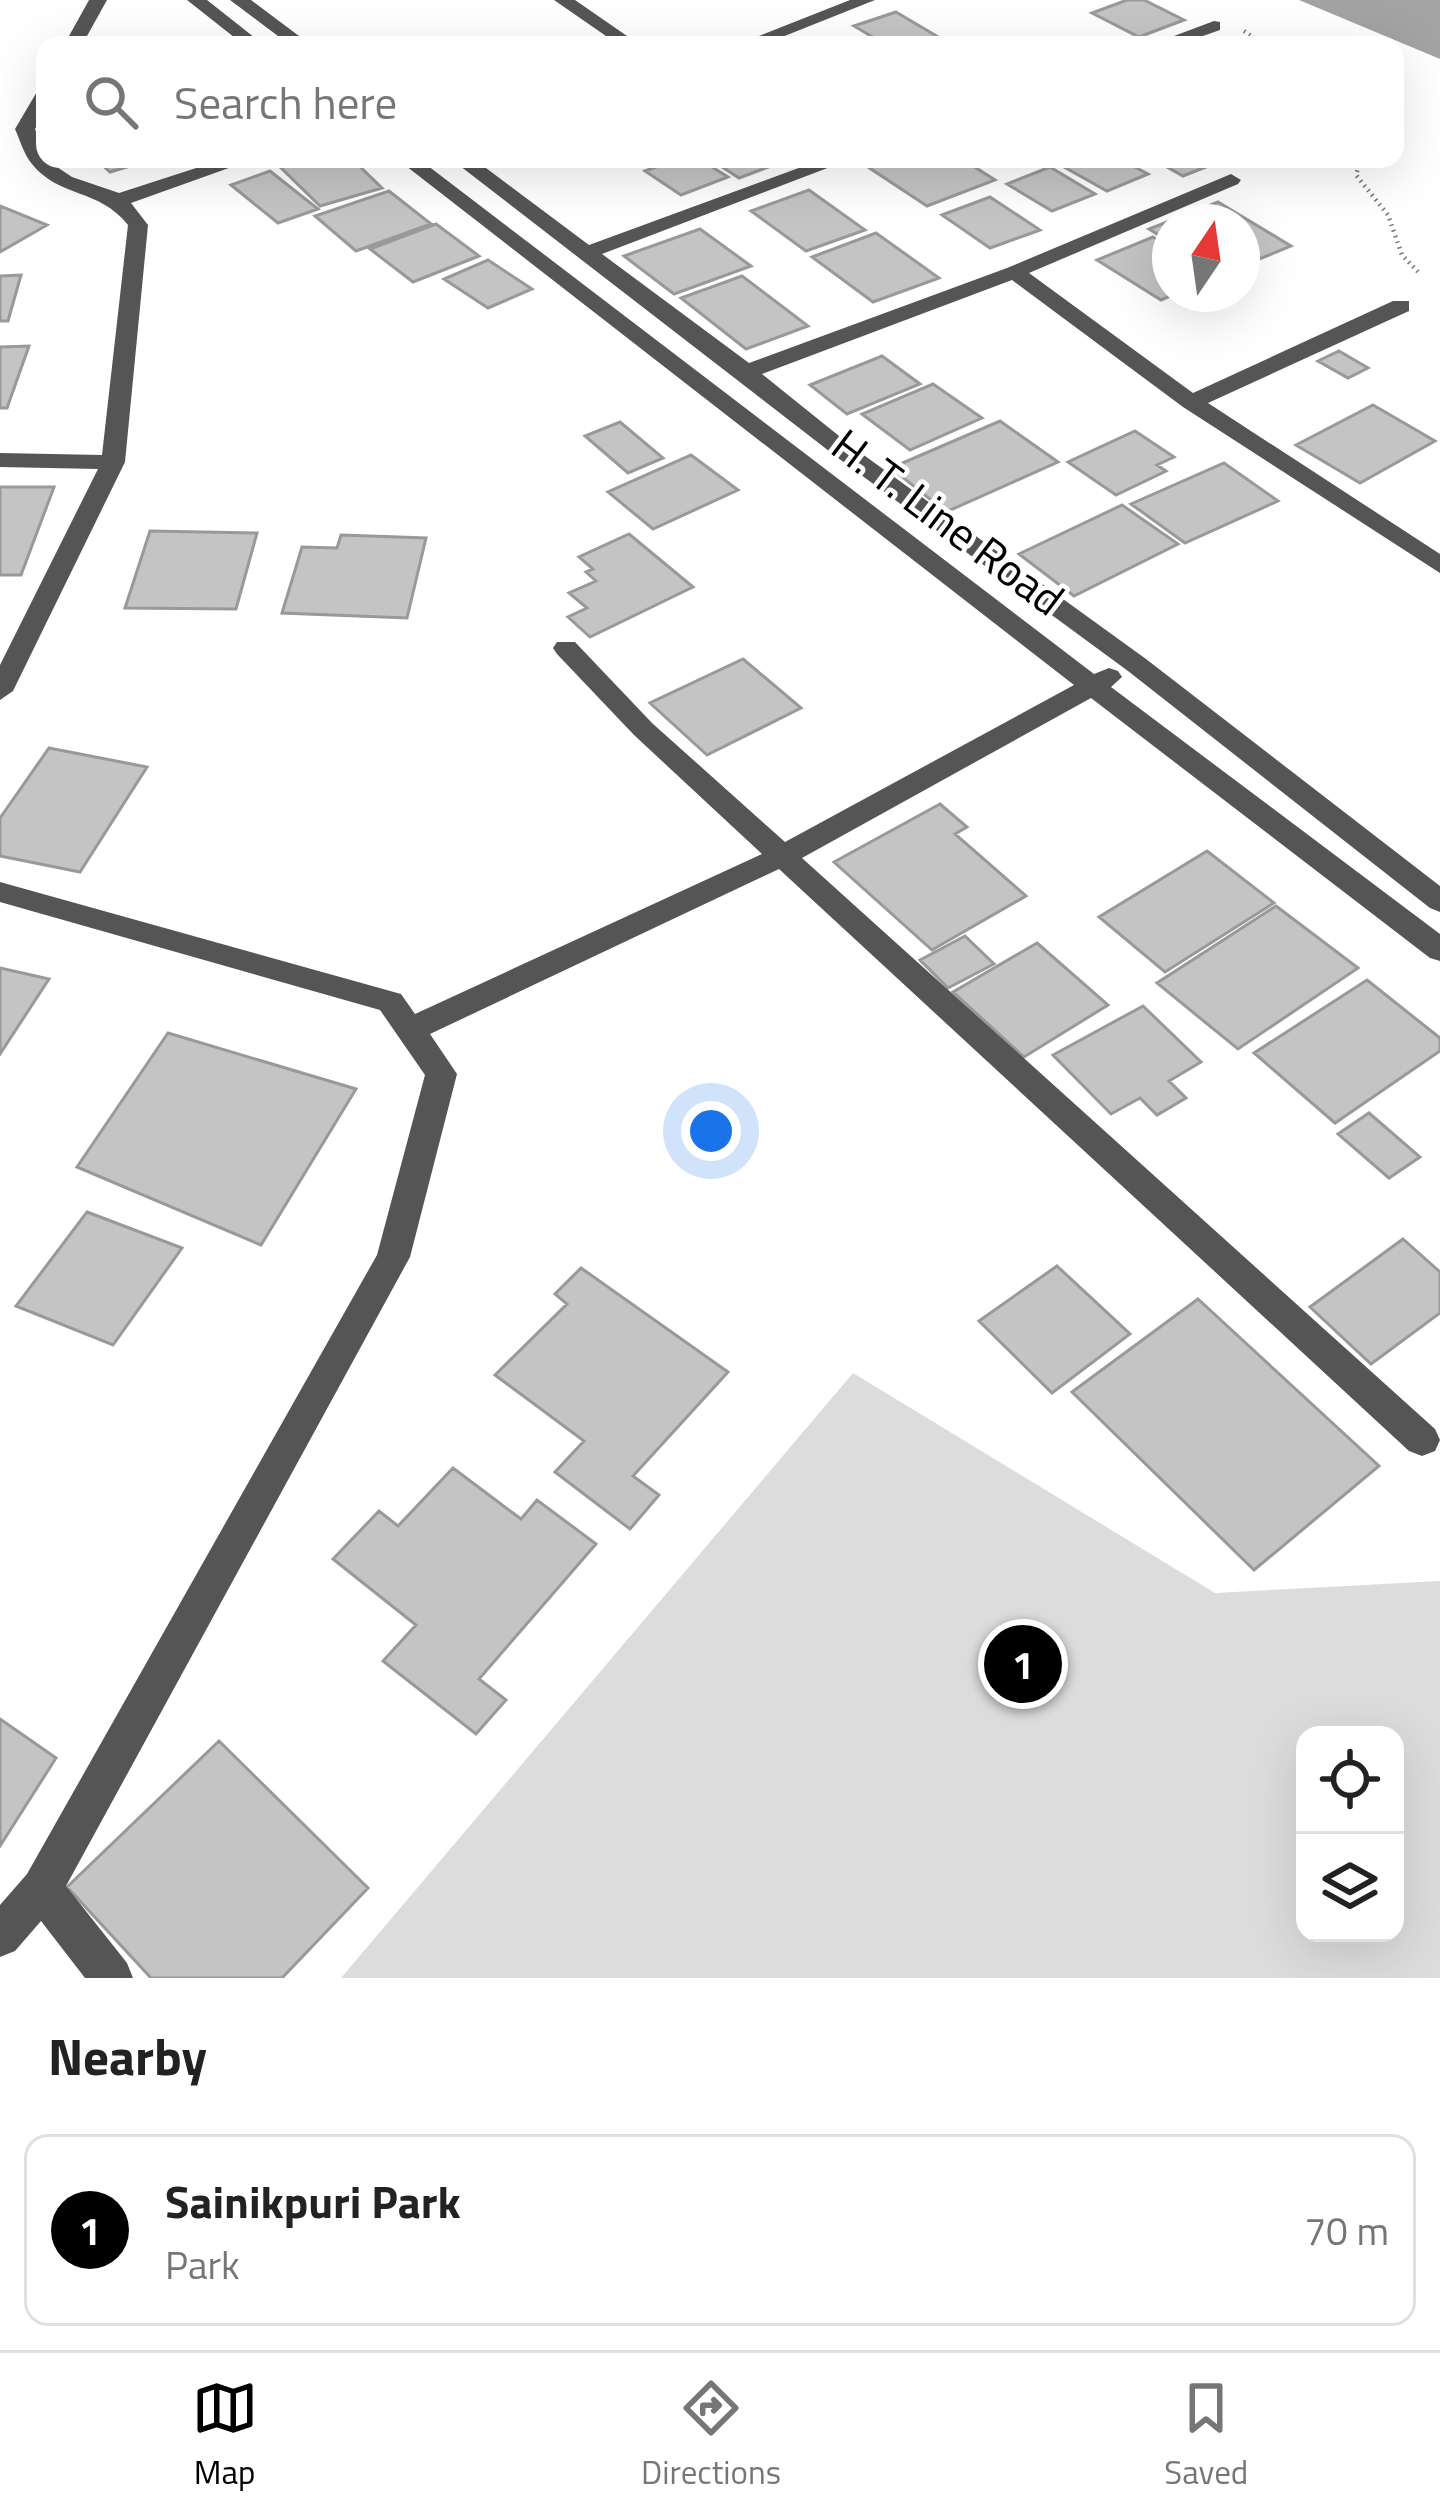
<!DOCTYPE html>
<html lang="en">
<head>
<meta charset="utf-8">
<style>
  :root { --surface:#fff; --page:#f6f6f6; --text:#222; --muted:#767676; --line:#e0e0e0; --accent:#000 }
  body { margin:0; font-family:"Titillium Web",sans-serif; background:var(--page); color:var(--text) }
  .controls { position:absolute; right:36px; bottom:36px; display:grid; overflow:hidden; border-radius:24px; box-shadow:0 12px 48px #0002 }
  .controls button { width:108px; height:108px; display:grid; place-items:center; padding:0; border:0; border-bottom:3px solid var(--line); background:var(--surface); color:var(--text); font:60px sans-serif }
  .compass { position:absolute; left:1152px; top:204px; width:108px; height:108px; border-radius:50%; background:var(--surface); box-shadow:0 12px 48px #0002; rotate:13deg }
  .you { position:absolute; left:711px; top:1131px; width:42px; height:42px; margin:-30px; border:9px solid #fff; border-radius:50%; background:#1a73e8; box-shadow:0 0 0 18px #1a73e833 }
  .badge { display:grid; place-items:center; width:78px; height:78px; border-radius:50%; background:var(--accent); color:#fff; font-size:39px; font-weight:700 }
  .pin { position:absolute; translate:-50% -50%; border:6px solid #fff; box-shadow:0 3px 12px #0006 }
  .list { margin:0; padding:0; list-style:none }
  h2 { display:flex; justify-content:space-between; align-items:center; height:156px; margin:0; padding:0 48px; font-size:51px }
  h2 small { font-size:39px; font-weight:400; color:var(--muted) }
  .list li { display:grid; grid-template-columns:78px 1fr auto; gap:36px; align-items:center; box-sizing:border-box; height:192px; margin:0 24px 24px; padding:0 24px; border:3px solid var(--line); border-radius:24px }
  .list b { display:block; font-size:45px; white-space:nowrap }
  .list p { margin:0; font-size:39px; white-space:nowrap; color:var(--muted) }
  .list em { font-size:39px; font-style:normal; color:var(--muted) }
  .icon { flex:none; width:66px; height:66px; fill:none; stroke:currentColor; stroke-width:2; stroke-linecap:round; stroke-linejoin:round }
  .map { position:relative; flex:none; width:1440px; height:1978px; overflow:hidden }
  .search { position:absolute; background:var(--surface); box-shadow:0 12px 48px #0002; left:36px; right:36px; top:36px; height:132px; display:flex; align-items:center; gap:30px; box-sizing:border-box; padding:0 42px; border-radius:24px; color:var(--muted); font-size:45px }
  .sheet { height:372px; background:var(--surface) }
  nav { display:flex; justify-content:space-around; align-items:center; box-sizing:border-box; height:168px; border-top:3px solid var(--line); background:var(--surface); font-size:33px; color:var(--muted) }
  nav a { display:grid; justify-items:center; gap:6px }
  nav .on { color:var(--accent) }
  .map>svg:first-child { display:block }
</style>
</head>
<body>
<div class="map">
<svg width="1440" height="1978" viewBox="0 0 1440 1978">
  <rect width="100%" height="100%" fill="#fff"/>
  <path fill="#dcdcdc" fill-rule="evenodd" d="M853,1373L1215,1593L1440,1581V1978H341ZM1305,1735H1395V1933H1305Z"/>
  <path fill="#a3a3a3" d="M1299,0H1440V59Z"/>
  <path fill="#c4c4c4" stroke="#999" stroke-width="3" d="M1127,0H1144L1184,20L1139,37L1092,13Z
    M896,12L945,41L886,45L854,26Z
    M96,159H154L110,172Z
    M281,159H352L382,188L320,206L274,161Z
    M678,159H699L728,177L681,195L645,171Z
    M710,159H773L779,163L739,178Z
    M880,159H962L995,180L927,206L865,165Z
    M1083,159H1120L1148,174L1107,191L1064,167Z
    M1153,159H1226L1183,176Z
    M1050,167L1095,194L1052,211L1007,184Z
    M270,171L318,209L278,223L231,185Z
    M809,190L865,230L806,251L751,211Z
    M389,191L431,224L356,251L315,216Z
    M990,197L1040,230L990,248L942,215Z
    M1218,202L1291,246L1242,266V222H1170V242L1149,229Z
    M0,206L47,225L0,252Z
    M436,224L479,256L413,282L370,249Z
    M700,229L751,266L674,294L624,256Z
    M876,233L939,278L873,302L812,257Z
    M1153,237L1170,248V294H1175L1161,300L1097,260Z
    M488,260L532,289L488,308L444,279Z
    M21,275L8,321H0V276Z
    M742,276L808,326L746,349L681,298Z
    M29,346L7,408H0V347Z
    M1339,351L1368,368L1348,378L1318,361Z
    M882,356L920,384L847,414L810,385Z
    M933,384L982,418L910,450L862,414Z
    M1373,405L1435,441L1360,483L1296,445Z
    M1000,421L1058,462L946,512L891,468Z
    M620,422L663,458L628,473L585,436Z
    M1135,431L1174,457L1157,465L1166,471L1116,495L1068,462Z
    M691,455L738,490L653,529L608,492Z
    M1224,463L1278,501L1185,543L1131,504Z
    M0,487H54L21,575H0Z
    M1122,505L1178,544L1074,596L1019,554Z
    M150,531L257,533L236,609L125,608Z
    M629,534L693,587L590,637L568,617L587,608L569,593L596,581L586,572L593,569L579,557Z
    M341,535L426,538L407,618L282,613L302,547L337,548Z
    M743,659L801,708L707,755L650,703Z
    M49,748L147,767L80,872L0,856V818Z
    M940,804L967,827L955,834L1026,896L932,950L834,862Z
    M1207,851L1274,903L1165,972L1099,917Z
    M1276,906L1358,968L1238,1049L1157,983Z
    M965,936L994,964L948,988L920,960Z
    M1037,943L1108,1005L1024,1057L953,992Z
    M0,968L49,979L0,1054Z
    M1367,980L1440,1038V1051L1335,1123L1254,1053Z
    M1143,1006L1201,1062L1169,1081L1186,1098L1157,1115L1140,1098L1111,1114L1053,1055Z
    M168,1033L356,1089L261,1245L77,1167Z
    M1369,1113L1420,1157L1389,1178L1338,1134Z
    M87,1212L182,1248L113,1345L16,1306Z
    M1403,1239L1440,1272V1313L1371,1364L1310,1307Z
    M1057,1266L1130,1334L1052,1393L979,1321Z
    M581,1268L728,1372L633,1476L659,1495L630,1529L555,1472L584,1441L495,1375L567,1304L555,1294Z
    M1198,1299L1379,1466L1254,1570L1072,1392Z
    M453,1468L521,1519L537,1500L596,1544L479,1679L506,1700L476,1734L383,1661L416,1625L333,1559L379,1511L398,1526Z
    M0,1719L56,1758L0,1846Z
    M219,1741L368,1888L282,1978H151L67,1887Z"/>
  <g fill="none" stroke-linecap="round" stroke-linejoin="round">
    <path stroke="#777" stroke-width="4.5" stroke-dasharray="1.5 4.5" stroke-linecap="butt" d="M1244,31L1265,45
      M1361,159L1356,175L1388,215L1402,255L1420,274"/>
    <path fill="#555" fill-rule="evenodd" d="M89,0H107L82,45H64Z
      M187,0H207L264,45H244Z
      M230,0H251L311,45H290Z
      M554,0H575L640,45H619Z
      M850,0H875L762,45H736Z
      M1214,21L1220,22V30L1177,45H1150Z
      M45,88V111L35,129L45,159L72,177L119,193L224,159H254L131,203L148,225L125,462L13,691L0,700V665L98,469L0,467V453L102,455L128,225C99,188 59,198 32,164C24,155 20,140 15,129L38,90Z
      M397,159H419L1094,674L1109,668L1118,671L1122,677L1111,687L1440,934V961L1430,958L1091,698L802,858L1435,1429L1440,1440L1435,1451L1422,1456L1409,1451L779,869L430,1034L457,1074L410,1257L66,1886L127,1963L133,1978H85L41,1921L15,1951L0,1957V1905L27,1874L377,1255L425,1075L380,1010L0,902V882L401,994L415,1014L762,854L634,735L557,654L553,648L557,642H575L652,723L785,842L1074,685Z
      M451,159H474L589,245L823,159H851L602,254L749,363L1007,268L1231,174L1241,180L1238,184L1029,273L1193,393L1393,301H1409V311L1208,403L1440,554V573L1183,407L1012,280L762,374L854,448L1146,659L1440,886V912L1430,908L1128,671L838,458Z"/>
  </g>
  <g text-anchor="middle" stroke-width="9" stroke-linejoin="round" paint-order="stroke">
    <g font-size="45" fill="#000" stroke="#fff">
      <text transform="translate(948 522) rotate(37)" y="16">H. T. Line Road</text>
    </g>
  </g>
</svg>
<div class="controls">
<button><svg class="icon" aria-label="locate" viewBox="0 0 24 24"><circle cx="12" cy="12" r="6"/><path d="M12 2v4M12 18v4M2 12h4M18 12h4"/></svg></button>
<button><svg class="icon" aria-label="layers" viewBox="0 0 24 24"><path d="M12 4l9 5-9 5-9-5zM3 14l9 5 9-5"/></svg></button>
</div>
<svg class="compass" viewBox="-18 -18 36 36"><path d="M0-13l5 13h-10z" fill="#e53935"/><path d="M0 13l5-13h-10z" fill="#767676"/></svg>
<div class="you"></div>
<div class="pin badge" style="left:1023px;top:1664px">1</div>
<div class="search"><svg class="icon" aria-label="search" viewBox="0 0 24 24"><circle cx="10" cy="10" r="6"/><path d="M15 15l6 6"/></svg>Search here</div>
</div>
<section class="sheet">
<h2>Nearby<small></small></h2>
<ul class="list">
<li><span class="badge">1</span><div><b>Sainikpuri Park</b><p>Park</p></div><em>70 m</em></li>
</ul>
</section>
<nav>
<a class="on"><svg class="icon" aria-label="map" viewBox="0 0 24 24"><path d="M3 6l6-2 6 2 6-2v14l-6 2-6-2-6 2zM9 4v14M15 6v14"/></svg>Map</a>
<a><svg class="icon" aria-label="directions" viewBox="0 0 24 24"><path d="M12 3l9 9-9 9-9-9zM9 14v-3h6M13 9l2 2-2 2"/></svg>Directions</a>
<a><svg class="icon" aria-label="saved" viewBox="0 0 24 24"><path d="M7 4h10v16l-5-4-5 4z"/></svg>Saved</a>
</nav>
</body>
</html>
